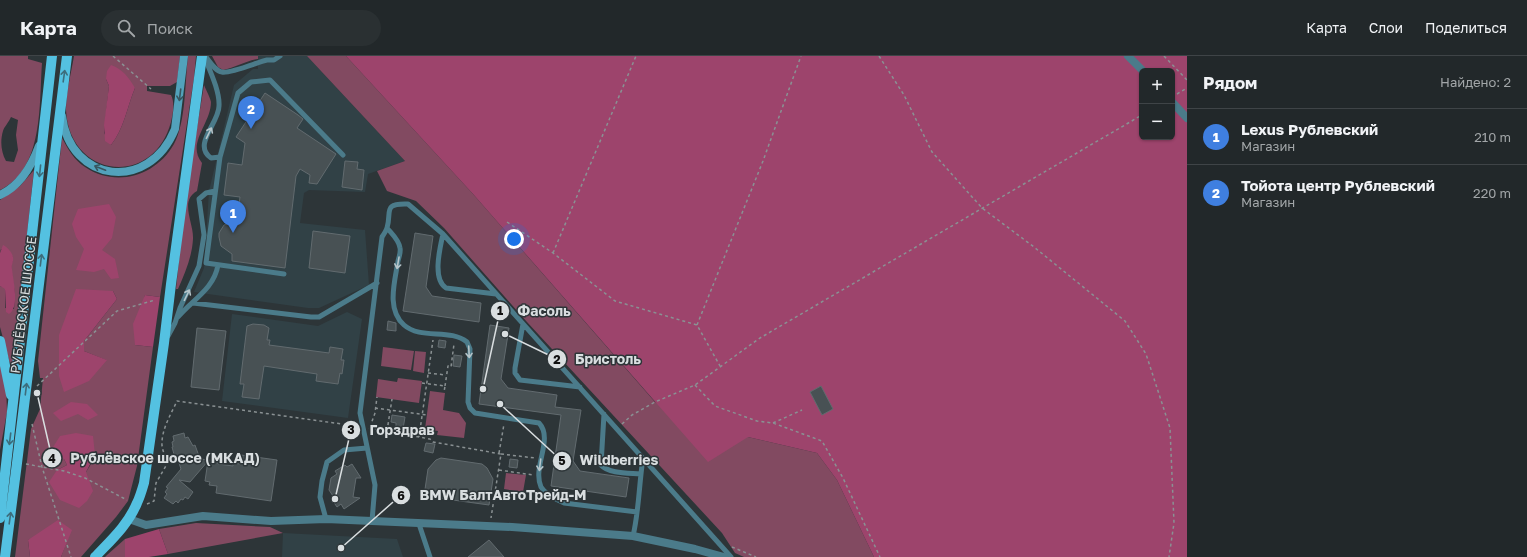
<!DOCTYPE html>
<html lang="ru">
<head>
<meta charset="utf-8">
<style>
  :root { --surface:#22282a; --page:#2a3032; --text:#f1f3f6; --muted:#a2a6a8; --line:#3f4447; --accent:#95b2f1 }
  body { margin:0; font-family:"Golos Text",sans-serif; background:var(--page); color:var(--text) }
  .controls { position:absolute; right:12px; top:12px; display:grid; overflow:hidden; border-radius:6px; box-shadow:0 1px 3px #0004 }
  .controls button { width:36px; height:36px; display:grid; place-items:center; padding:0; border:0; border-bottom:1px solid var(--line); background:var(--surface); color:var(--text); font:20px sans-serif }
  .you { position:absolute; left:514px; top:183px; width:14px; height:14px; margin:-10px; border:3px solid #fff; border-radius:50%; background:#1a73e8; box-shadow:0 0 0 6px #1a73e833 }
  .badge { display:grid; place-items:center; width:26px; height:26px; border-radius:50%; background:var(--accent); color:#fff; font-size:13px; font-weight:700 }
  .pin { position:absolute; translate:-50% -33px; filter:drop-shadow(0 1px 2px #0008) }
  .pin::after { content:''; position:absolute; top:21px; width:14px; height:12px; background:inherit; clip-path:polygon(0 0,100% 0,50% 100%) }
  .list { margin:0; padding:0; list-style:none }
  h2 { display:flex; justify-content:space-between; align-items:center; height:52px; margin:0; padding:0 16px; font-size:17px }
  h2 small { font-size:13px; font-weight:400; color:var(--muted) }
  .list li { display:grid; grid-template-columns:26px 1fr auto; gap:12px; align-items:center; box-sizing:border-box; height:56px; padding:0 16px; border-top:1px solid var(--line) }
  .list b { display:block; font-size:15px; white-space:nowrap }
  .list p { margin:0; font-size:13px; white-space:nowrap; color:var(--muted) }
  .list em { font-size:13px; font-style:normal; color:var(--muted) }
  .icon { flex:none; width:22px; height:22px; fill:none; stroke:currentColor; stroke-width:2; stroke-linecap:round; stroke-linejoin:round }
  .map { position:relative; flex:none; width:1187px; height:501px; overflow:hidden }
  header { display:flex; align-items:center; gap:24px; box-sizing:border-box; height:56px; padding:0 20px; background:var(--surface); border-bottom:1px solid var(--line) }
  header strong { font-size:19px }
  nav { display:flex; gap:22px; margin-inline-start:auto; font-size:14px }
  .search { width:280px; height:36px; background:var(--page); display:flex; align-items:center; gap:10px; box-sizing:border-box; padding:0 14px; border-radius:22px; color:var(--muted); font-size:15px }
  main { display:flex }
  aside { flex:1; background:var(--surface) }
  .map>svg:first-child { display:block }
</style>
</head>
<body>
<header>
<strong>Карта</strong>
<div class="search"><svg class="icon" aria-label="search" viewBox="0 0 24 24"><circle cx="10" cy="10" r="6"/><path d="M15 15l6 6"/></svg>Поиск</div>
<nav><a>Карта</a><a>Слои</a><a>Поделиться</a></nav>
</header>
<main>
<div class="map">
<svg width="1187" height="501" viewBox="0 0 1187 501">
  <rect width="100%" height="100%" fill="#2d3538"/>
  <path fill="#314146" d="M258,0H307L405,105L368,118L365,136L309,134L304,137L300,167L365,174L369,229L319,252H308L194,236L204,212L209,135L234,29L253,13H258Z
    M347,256L362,263L348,362L222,345L232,258L318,270Z
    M283,477L397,483L403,501H282Z"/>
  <path fill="#824a61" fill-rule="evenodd" d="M0,0H28V3L42,7C39,48 44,113 0,134ZM11,61L18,64L16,79L18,94L14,106L6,105C1,96 0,85 3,75C4,71 9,66 11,61Z
    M74,0H180L177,26L170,30H147V35L171,39C175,47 173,57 171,66C153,133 69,122 66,54C66,36 71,18 74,0ZM106,23L135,32C127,51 124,73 111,89L104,77L109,30Z
    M188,0H196L194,22L160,241L145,239L135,289L153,291L137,410L128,445L116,461L81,501H61L71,474L28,484L30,501H15L31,373L40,353L43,322H40L38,305L62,82C68,93 74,104 85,111C116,132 156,120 174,88C186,66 185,25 188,0ZM113,235L117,243L84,285V295L106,304L59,320ZM64,403L91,408L86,416L57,414L67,409Z
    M212,0H258V3C245,5 235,12 223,14L218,11Z
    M307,0H346L473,138L655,346L748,381L817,397L837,424L874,501H744L735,497L722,477L527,266L444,172L416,145L387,135L377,115L405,105Z
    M204,29C206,34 210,41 211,46C211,68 186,87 202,107L197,135C179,145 194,167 193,183C192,201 185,217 178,233H176L185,145Z
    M34,114L12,315L0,271V230L5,232V252L14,253L15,238L11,212L13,201L1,193L0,197V144L20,130Z
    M383,291L414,295L411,314L381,310Z
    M415,295L426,296L424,317L413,315Z
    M0,308L6,330L7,356L0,394Z
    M398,322L422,325L419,347L376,341L378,323L397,326Z
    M430,335L445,337L443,354L459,357L466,367L464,382L437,379L438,375L425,373Z
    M506,417L526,419L523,436L504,433Z
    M196,467L270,471L283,477L168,498L159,473Z
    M125,483V501H105L107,499Z"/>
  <path fill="#9d446c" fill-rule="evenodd" d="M346,0H1187V501H874L837,424L817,397L748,381L708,406L473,138ZM1142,15H1172V81H1142Z
    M111,9C123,13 129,22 135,32C127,51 124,73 111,89L105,85L104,69L109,30L106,23L107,15Z
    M109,148L116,161L112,182L102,194L115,203L119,222L111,223L104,213L94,216L76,214L84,193L76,181L72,168L78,153Z
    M3,189C7,191 12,196 13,201C14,205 11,209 12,213C13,224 20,251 9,258L6,256L5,233L0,230V197Z
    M76,233L113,235L117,243L84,285V295L107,304L89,325L64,336L59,320V279Z
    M145,239L160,241L153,291L135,289L133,268Z
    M71,346L87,348L98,359L88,364L78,358L61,365L53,357Z
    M76,377L93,380L95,399L86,416L93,435L87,445L79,452L60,444L49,426L57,414L67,409L64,403L50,396L60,380Z
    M58,464L72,474L61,501H30L28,484Z
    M159,473L168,498L149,501H125V483Z"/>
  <path fill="#485154" stroke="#626b6f" d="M265,37L298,59L303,63L297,72L336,98L317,128L309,127L310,119L300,113L296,120L285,212L232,205V198L221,190L219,181V177L224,169L237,164L240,141L224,139L228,107L242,109L245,87L236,81Z
    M345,105L358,106L357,113L364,114L362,134L342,131Z
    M313,175L350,180L345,217L309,212Z
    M415,177L433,180L426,231L432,240L481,247L479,266L403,255Z
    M388,265L396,267V275L387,274Z
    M253,268L264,269L269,272L267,284H270L269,289L329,297L330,291L343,293L341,304H344L342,318L340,317L338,328L316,325L317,318L264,310L259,343L242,341L244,328H240L247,270Z
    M490,269L509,272L501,323L508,332L557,339L555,351L581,354L573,405L580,415L629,422L626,441L551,430L561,359L479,348Z
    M197,272L226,275L219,334L191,331Z
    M439,284L446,285L445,292L438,291Z
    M454,299L462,300L460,311L453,310Z
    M821,330L833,353L822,359L810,336Z
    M392,359L405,361L403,373L396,372V367L391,366Z
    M184,377L185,382L188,381L193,390L195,389L200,403L218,405V408L233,410V407L240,408L241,399L277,404L271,445L216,437L217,430L209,429L210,426L205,425L208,405L190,426L179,424L193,436L188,443L185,441L183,444L181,443L178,447L176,445L173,448L164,442L167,438L165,436L168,432L166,431L181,413L177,401L175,402L172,391H173L172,386L174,385L173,380Z
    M426,387L435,388L433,397L424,395Z
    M441,402L482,408L487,412L493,423L489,449L424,440L428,413L436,404Z
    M510,403L518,404L517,412L509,411Z
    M352,408L361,422H356L353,441L360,442L344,453L341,448L337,451L331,442L333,440L329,434L331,422L337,418L335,415L345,409L347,411Z
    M489,484L504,501H468Z"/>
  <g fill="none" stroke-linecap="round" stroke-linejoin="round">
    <path stroke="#8a9193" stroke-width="1.5" stroke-dasharray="3 3" stroke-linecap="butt" d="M113,0L151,33
      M879,0L904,39L932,96L982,152L1034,191L1125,265L1146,298L1170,372L1174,467L1169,501
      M1164,0L1187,24
      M1177,38L1187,32
      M507,166L553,197L615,245L697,269L720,310
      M553,197L636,0
      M697,269L763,105L801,0
      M428,317L446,319
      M422,327L445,330L444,336
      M695,329L715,350L757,365L773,367L822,385L843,422L880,501
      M37,330L117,255L155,244
      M445,330L448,310L451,311L454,288
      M375,352L427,359
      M773,367L802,354
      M32,368L42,411L71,501
      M622,368L632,359L655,346L695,329L760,282L1142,59
      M370,371L375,357L377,341
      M369,372L430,383L433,386L501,398L491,462
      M387,375L392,343
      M419,381L433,284
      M499,397L504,368
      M501,398L535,402
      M26,408L64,415L85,422L127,444
      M499,414L533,419
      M147,448L154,445L156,427L167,408C166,402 163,396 162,390C161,374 171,358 177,345L356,370
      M732,491L756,501"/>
    <path stroke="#4b7b8a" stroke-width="5" d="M204,0C209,13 220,35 219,50C219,67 192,89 211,102L220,101
      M206,1C210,6 215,15 222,16C230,18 258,6 267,4H274L280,0
      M387,172C392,178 399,184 400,192C401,196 399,201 398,205C395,225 386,253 404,269C421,284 450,272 467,286L470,293L468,346L470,352L475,357L539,367C554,383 532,411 541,431C545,438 557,444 564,447L637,456
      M443,178C440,192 432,223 446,232L496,238
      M284,218L206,207L220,101L238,37L251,26L270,24L343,99
      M193,247L311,261H319L377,227
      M178,261C192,244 214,233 218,209
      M523,268L515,312V317L520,324L580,331
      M168,280L175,267L180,252L199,210L204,179L199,143L206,137L215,135
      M604,358L601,409C609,418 629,417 640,418
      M326,463L320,441L322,425L327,406L344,394L367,392
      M372,465L375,429L360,357L382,181C384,178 386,175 387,172C392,156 382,147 408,148L443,178L731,501
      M419,468L430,501
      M633,480C639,455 639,428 643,402"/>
    <path stroke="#4b7b8a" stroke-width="8" d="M1128,0L1143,15
      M1172,46L1187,62
      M129,463L146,469L203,460L271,465L326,463L512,471L633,480L695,493L724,501"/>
    <path stroke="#52a2bb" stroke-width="8" d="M62,60C70,127 149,137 175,73L184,0
      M0,139C20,130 32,109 39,90"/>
    <path stroke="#54c1e1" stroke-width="10" d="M0,285L11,339
      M0,462L52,0
      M5,501L17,407L67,0
      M95,501C110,485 128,469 137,447C140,441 142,434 144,427L164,287L171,228L202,0"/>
  </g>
  <defs><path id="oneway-shaft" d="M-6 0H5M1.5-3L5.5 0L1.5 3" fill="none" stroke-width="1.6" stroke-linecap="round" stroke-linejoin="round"/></defs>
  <g stroke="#3d6d7c">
    <use href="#oneway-shaft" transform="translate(64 20) rotate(-82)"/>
    <use href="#oneway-shaft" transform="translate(40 115) rotate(96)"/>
    <use href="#oneway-shaft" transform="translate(41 204) rotate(-83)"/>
    <use href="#oneway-shaft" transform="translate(26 333) rotate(-83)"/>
    <use href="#oneway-shaft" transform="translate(10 383) rotate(97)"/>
    <use href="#oneway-shaft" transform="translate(10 462) rotate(-82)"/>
  </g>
  <g stroke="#38565f">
    <use href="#oneway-shaft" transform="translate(180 39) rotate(97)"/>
    <use href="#oneway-shaft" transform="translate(100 112) rotate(-159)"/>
  </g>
  <g stroke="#b6c5ca">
    <use href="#oneway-shaft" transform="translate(209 77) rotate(-64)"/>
    <use href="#oneway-shaft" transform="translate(398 207) rotate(100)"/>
    <use href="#oneway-shaft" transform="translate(187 239) rotate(-64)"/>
    <use href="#oneway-shaft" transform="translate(469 296) rotate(87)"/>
    <use href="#oneway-shaft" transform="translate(540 409) rotate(97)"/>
  </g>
  <g text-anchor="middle" stroke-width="3" stroke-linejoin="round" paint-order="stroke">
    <g font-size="13" fill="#d9dee0" stroke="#2d3538">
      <text transform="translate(23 249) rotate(-83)" y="5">РУБЛЁВСКОЕ ШОССЕ</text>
    </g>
  </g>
  <path fill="none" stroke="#d9dee0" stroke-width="1.5" d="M483 333L500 255M505 278L557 303M335 443L351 374M37 337L52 402M500 348L562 405M341 492L401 439"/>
  <g fill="#d9dee0" stroke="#2d3538" stroke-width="1.5">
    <circle cx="483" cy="333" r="4"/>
    <circle cx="505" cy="278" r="4"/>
    <circle cx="335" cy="443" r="4"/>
    <circle cx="37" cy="337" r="4"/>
    <circle cx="500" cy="348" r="4"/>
    <circle cx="341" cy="492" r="4"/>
    <circle cx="500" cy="255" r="10"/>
    <circle cx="557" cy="303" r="10"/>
    <circle cx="351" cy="374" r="10"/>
    <circle cx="52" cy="402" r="10"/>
    <circle cx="562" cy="405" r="10"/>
    <circle cx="401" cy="439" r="10"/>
  </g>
  <g font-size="12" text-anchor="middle" font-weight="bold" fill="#111">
    <text x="500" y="259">1</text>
    <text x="557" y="308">2</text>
    <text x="351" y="378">3</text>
    <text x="52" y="407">4</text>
    <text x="562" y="409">5</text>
    <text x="401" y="444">6</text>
  </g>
  <g font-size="14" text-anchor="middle" font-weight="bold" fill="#d9dee0" stroke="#2d3538" stroke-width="3" stroke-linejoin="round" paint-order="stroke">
    <text x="544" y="260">Фасоль</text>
    <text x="608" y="308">Бристоль</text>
    <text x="402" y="379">Горздрав</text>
    <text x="165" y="407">Рублёвское шоссе (МКАД)</text>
    <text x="619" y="409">Wildberries</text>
    <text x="503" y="444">BMW БалтАвтоТрейд-М</text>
  </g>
</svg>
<div class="controls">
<button>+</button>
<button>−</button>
</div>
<div class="you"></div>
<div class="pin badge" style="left:233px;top:177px;background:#3f7fe0">1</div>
<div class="pin badge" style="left:251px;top:73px;background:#3f7fe0">2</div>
</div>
<aside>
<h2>Рядом<small>Найдено: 2</small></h2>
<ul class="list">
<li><span class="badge" style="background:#3f7fe0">1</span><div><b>Lexus Рублевский</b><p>Магазин</p></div><em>210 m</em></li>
<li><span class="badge" style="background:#3f7fe0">2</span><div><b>Тойота центр Рублевский</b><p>Магазин</p></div><em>220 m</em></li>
</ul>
</aside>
</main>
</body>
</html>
